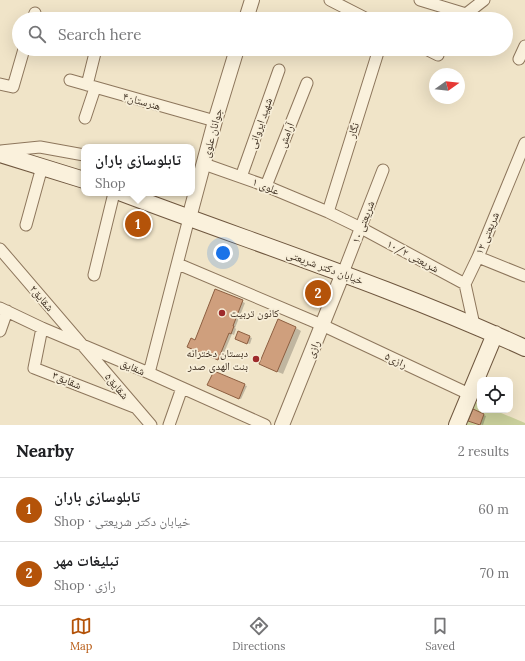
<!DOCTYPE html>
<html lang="en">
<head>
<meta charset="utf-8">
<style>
  :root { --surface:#fff; --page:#f2f2f2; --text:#202124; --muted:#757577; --line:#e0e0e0; --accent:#b45309 }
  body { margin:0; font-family:Lora,"Noto Naskh Arabic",serif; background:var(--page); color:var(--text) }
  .controls { position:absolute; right:12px; bottom:12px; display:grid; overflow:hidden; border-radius:8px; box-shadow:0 4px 16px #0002 }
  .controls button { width:36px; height:36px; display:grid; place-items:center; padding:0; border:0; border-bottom:1px solid var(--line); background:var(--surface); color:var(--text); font:20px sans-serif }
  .compass { position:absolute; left:429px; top:68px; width:36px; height:36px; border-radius:50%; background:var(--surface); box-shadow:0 4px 16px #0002; rotate:75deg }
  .you { position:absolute; left:223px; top:253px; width:14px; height:14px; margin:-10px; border:3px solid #fff; border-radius:50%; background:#1a73e8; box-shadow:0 0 0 6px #1a73e833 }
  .badge { display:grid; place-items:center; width:26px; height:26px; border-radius:50%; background:var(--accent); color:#fff; font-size:13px; font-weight:700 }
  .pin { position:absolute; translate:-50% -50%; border:2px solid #fff; box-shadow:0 1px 4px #0006 }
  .popup { position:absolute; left:81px; top:144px; width:114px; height:52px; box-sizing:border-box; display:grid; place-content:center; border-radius:8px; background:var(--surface); filter:drop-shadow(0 1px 3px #0005); font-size:13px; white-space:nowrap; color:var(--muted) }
  .popup b { font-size:15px; color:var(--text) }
  .popup::after { content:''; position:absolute; left:50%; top:100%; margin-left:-8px; border:8px solid transparent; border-top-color:var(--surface) }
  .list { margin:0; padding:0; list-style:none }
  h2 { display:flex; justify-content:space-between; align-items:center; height:52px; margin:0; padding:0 16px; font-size:17px }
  h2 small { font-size:13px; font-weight:400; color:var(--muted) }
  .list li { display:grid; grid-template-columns:26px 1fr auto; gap:12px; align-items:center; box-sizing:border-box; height:64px; padding:0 16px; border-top:1px solid var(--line) }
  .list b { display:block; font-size:15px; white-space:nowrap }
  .list p { margin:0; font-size:13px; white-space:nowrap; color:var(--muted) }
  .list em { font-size:13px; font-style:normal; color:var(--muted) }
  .icon { flex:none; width:22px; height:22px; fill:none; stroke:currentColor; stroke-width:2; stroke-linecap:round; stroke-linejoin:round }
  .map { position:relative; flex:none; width:525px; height:425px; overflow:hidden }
  .search { position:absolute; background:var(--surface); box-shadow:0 4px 16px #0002; left:12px; right:12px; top:12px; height:44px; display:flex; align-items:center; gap:10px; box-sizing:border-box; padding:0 14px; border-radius:22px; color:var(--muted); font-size:15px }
  .sheet { height:180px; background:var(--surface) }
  nav { display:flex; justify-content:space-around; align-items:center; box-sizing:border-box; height:56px; border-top:1px solid var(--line); background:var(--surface); font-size:11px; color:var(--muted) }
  nav a { display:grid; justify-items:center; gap:2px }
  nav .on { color:var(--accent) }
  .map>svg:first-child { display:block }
</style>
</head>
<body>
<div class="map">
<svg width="525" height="425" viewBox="0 0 525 425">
  <rect width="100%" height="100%" fill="#f0e4c8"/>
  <path fill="#c9cf9b" d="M475,402L480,404V410H494L525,423V425H466Z"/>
  <path fill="#0003" d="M216,290L245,303L235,328L236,329L234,335L232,334L221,360L191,348L195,341Z
    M296,328L301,331L283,374L266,367Z
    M239,332L252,338L250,344L239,340Z
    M244,385L247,386L241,399L211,386Z
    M484,415L486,416L483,425L472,422Z"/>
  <path fill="#cf9f7d" stroke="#8d5f41" d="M215,289L243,300L233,326H234L231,334L229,333L218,360L187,347L191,338L195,340Z
    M278,319L296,327L277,372L259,364Z
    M238,331L250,336L247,344L235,339Z
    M214,371L245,384L239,399L207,385Z
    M473,409L484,414L480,425L468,421Z"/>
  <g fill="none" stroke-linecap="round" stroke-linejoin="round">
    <defs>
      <path id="minor" d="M330,0L367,19
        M420,0L466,14L484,0
        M247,16L257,19
        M33,19L35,13
        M426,49L438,55
        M519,59L525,46
        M70,80L215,121
        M0,84L13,87L24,49
        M87,85L96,49
        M85,118L95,88
        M0,151L40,147L84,155
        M204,164L266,186L328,212L361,228L465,284
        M241,177L279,70
        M266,186L307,83
        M328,212L379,49
        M26,225L42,167
        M0,249L151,425
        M478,257L525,276
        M178,264L322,325L469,394
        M343,273L383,170
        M94,275L114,193
        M0,308L42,328L149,373L265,425
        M474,325L465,284L478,257L525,143
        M42,328L34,368L134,407
        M0,331L7,311
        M149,373L189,218
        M169,425L182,388"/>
      <path id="tertiary" d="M246,19L252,0
        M189,218L215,121L237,49
        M282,425L343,273"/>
      <path id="secondary" d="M0,154L84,180
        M122,193C257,244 394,288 525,348
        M457,425L495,334"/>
    </defs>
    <use href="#minor" stroke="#8d765c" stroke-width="13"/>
    <use href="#tertiary" stroke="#8d765c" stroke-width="16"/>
    <use href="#secondary" stroke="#6f573f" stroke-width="18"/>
    <use href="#minor" stroke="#faf1dc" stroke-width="11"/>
    <use href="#tertiary" stroke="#faf1dc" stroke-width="14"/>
    <use href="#secondary" stroke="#faf1dc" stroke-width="16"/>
  </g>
  <g fill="#9e2a2b" stroke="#f7eed8" stroke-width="1.5">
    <circle cx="222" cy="313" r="4"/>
    <circle cx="256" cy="359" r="4"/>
  </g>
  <g text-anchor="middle" stroke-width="3.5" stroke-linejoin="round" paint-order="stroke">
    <g font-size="11" fill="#3d2e20" stroke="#f7eed8">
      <text transform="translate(142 101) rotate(16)" y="4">هنرستان۴</text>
      <text transform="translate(260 123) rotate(-71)" y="4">شهید ایروانی</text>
      <text transform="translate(353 130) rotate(-72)" y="4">نگار</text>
      <text transform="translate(212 133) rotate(-75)" y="4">جوانان علوی</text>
      <text transform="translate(286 135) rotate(-68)" y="4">آرامش</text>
      <text transform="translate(266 186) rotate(22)" y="4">علوی ۱</text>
      <text transform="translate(363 222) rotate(-69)" y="4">شریعتی ۱۰</text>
      <text transform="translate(487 233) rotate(-67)" y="4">شریعتی ۱۲</text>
      <text transform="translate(413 256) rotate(28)" y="4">شریعتی ۱۰/۲</text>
      <text transform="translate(325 267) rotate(20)" y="4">خیابان دکتر شریعتی</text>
      <text transform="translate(42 298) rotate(50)" y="4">شقایق۲</text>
      <text transform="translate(313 349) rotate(-68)" y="4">رازی</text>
      <text transform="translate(396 360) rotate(25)" y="4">رازی۵</text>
      <text transform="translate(133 367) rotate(23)" y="4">شقایق</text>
      <text transform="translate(67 380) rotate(22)" y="4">شقایق۳</text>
      <text transform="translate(117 386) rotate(50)" y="4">شقایق۵</text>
    </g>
    <g font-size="11" fill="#3d2e20" stroke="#f7eed8" text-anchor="start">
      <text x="230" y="317">کانون تربیت</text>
      <text x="248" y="357" text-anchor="end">دبستان دخترانه<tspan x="248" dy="13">بنت الهدی صدر</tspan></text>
    </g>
  </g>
</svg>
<div class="controls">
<button><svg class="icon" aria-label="locate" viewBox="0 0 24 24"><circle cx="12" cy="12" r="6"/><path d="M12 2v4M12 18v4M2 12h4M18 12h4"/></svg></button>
</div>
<svg class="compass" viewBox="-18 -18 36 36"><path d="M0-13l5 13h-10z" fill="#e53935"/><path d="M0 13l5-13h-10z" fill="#757577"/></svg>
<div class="you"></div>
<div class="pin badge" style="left:138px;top:224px">1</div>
<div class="popup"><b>تابلوسازی باران</b>Shop</div>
<div class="pin badge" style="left:318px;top:293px">2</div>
<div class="search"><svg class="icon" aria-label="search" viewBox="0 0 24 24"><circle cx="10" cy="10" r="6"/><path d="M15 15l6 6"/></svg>Search here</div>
</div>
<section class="sheet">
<h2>Nearby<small>2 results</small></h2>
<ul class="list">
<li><span class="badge">1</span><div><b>تابلوسازی باران</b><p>Shop · خیابان دکتر شریعتی</p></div><em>60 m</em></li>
<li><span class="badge">2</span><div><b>تبلیغات مهر</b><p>Shop · رازی</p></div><em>70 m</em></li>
</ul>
</section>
<nav>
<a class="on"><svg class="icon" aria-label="map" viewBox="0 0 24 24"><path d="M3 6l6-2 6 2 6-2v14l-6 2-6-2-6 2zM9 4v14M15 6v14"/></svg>Map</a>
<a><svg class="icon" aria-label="directions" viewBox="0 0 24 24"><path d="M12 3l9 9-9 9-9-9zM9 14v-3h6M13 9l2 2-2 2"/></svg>Directions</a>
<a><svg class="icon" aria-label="saved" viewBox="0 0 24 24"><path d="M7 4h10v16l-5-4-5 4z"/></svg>Saved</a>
</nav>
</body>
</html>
